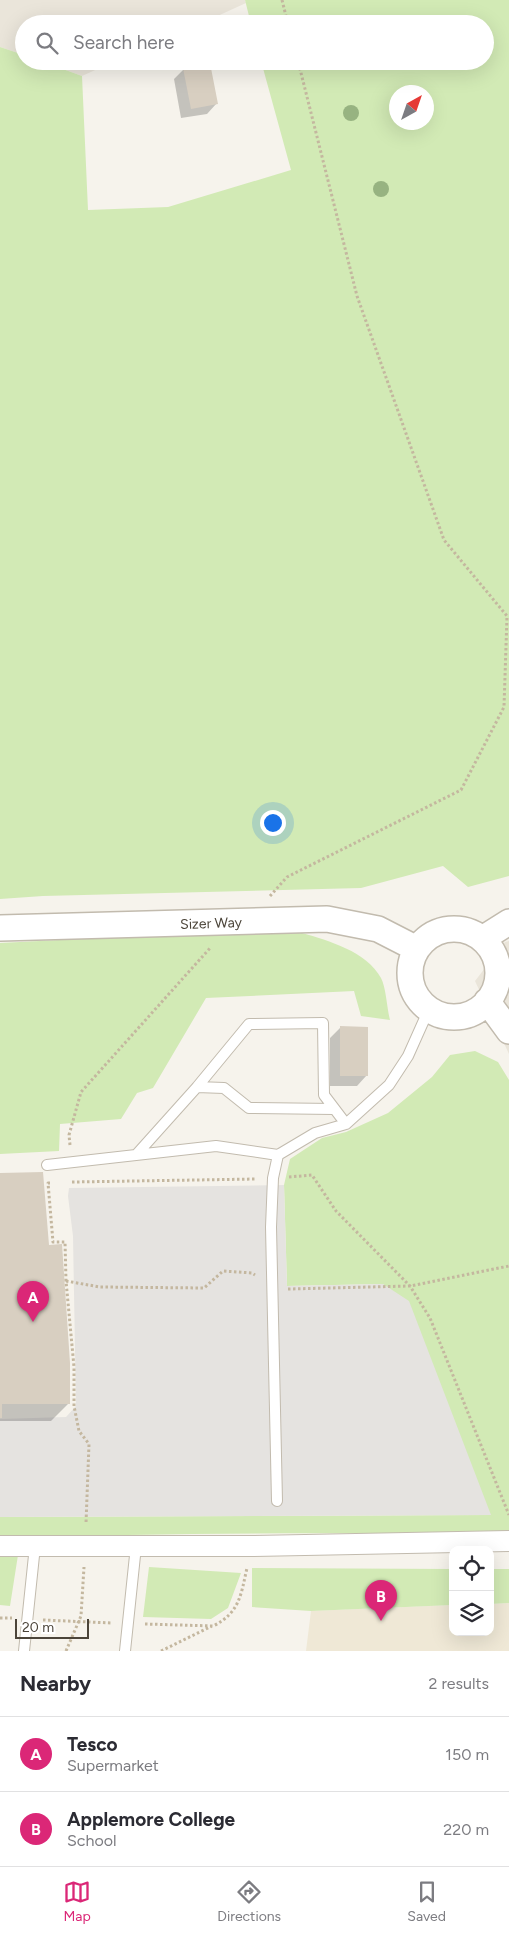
<!DOCTYPE html>
<html lang="en">
<head>
<meta charset="utf-8">
<style>
  :root { --surface:#fff; --page:#f7f7f7; --text:#2b2b33; --muted:#7c7c81; --line:#e1e1e2; --accent:#db2777 }
  body { margin:0; font-family:Figtree,sans-serif; background:var(--page); color:var(--text) }
  .controls { position:absolute; right:15px; bottom:15px; display:grid; overflow:hidden; border-radius:10px; box-shadow:0 5px 20px #0002 }
  .controls button { width:45px; height:45px; display:grid; place-items:center; padding:0; border:0; border-bottom:1px solid var(--line); background:var(--surface); color:var(--text); font:25px sans-serif }
  .compass { position:absolute; left:389px; top:85px; width:45px; height:45px; border-radius:50%; background:var(--surface); box-shadow:0 5px 20px #0002; rotate:40deg }
  .scale { position:absolute; left:15px; bottom:12px; width:74px; box-sizing:border-box; padding-left:5px; border:2px solid #4b4439; border-top:0; font-size:14px; line-height:18px; white-space:nowrap; color:#4b4439; -webkit-text-stroke:4px #fff; paint-order:stroke }
  .you { position:absolute; left:272px; top:822px; width:18px; height:18px; margin:-12px; border:4px solid #fff; border-radius:50%; background:#1a73e8; box-shadow:0 0 0 8px #1a73e833 }
  .badge { display:grid; place-items:center; width:32px; height:32px; border-radius:50%; background:var(--accent); color:#fff; font-size:16px; font-weight:700 }
  .pin { position:absolute; translate:-50% -41px; filter:drop-shadow(0 1px 2px #0008) }
  .pin::after { content:''; position:absolute; top:26px; width:18px; height:15px; background:inherit; clip-path:polygon(0 0,100% 0,50% 100%) }
  .list { margin:0; padding:0; list-style:none }
  h2 { display:flex; justify-content:space-between; align-items:center; height:65px; margin:0; padding:0 20px; font-size:21px }
  h2 small { font-size:16px; font-weight:400; color:var(--muted) }
  .list li { display:grid; grid-template-columns:32px 1fr auto; gap:15px; align-items:center; box-sizing:border-box; height:75px; padding:0 20px; border-top:1px solid var(--line) }
  .list b { display:block; font-size:19px; white-space:nowrap }
  .list p { margin:0; font-size:16px; white-space:nowrap; color:var(--muted) }
  .list em { font-size:16px; font-style:normal; color:var(--muted) }
  .icon { flex:none; width:28px; height:28px; fill:none; stroke:currentColor; stroke-width:2; stroke-linecap:round; stroke-linejoin:round }
  .map { position:relative; flex:none; width:509px; height:1651px; overflow:hidden }
  .search { position:absolute; background:var(--surface); box-shadow:0 5px 20px #0002; left:15px; right:15px; top:15px; height:55px; display:flex; align-items:center; gap:12px; box-sizing:border-box; padding:0 18px; border-radius:28px; color:var(--muted); font-size:19px }
  .sheet { height:215px; background:var(--surface) }
  nav { display:flex; justify-content:space-around; align-items:center; box-sizing:border-box; height:70px; border-top:1px solid var(--line); background:var(--surface); font-size:14px; color:var(--muted) }
  nav a { display:grid; justify-items:center; gap:2px }
  nav .on { color:var(--accent) }
  .map>svg:first-child { display:block }
</style>
</head>
<body>
<div class="map">
<svg width="509" height="1651" viewBox="0 0 509 1651">
  <rect width="100%" height="100%" fill="#f6f3ec"/>
  <path fill="#eae5da" d="M0,0H245L246,3L200,24H24V55L0,47Z
    M41,61H115L82,76Z
    M509,941V1054L475,981L505,942Z"/>
  <path fill="#efe8d6" d="M509,1603V1651H306L311,1611L453,1605V1632H490V1604Z"/>
  <path fill="#d2eab5" fill-rule="evenodd" d="M245,0H509V876L468,887L443,866L361,888L43,896L0,899V47L24,55V61H41L82,76L88,210L168,207L291,170L261,61H485V24H251ZM396,92H426V122H396Z
    M302,933C329,941 366,951 381,978C386,987 387,1009 390,1020L361,1016L354,991L206,998L153,1088L137,1093L121,1119L60,1124L59,1151L0,1154V943L138,936Z
    M475,1051L498,1062L509,1080V1533L505,1535C336,1532 168,1533 0,1538V1517L490,1515L383,1284L287,1286L284,1185L290,1159L322,1138L346,1132L388,1113L432,1077L450,1055Z
    M0,1555H18L10,1606L0,1605Z
    M149,1567L241,1573L228,1608L211,1619L143,1617Z
    M252,1568L453,1569V1605L311,1611L252,1607Z
    M490,1569H509V1603L490,1604Z"/>
  <path fill="#e5e3e0" d="M284,1185L287,1286L383,1284L409,1301L491,1515L0,1517V1419L66,1417L76,1406L73,1236L68,1196L69,1188Z"/>
  <path fill="#0003" d="M184,69L217,103L207,114L181,118L174,79Z
    M340,1028L367,1075L357,1086H330V1038Z
    M0,1174L48,1246L69,1403L51,1421H0Z"/>
  <path fill="#d8cfc1" d="M210,63L218,104L191,109L183,68Z
    M340,1026L368,1027V1076H340Z
    M43,1172L49,1245L62,1244L70,1363V1404H2V1418H0V1173Z"/>
  <g fill="none" stroke-linecap="round" stroke-linejoin="round">
    <defs>
      <path id="service" d="M197,1087L224,1088L249,1108L334,1109
        M136,1155L197,1087L249,1024L323,1023L324,1095L346,1124
        M47,1165L216,1146L278,1155L315,1133L346,1124L389,1085L408,1056L429,1009
        M277,1501L271,1227L273,1178L278,1155
        M24,1651L35,1546
        M125,1651L136,1546"/>
      <path id="minor" d="M0,1546H252L509,1541"/>
      <path id="tertiary" d="M0,928L327,919L378,929L417,949
        M410 973a44 44 0 1 1 88 0a44 44 0 1 1-88 0Z
        M482,939L509,922
        M487,1001L509,1031"/>
    </defs>
    <use href="#service" stroke="#c2bbae" stroke-width="12"/>
    <use href="#minor" stroke="#c2bbae" stroke-width="22"/>
    <use href="#tertiary" stroke="#c2bbae" stroke-width="28"/>
    <path stroke="#c4b79f" stroke-width="3" stroke-dasharray="2.5 2.5" stroke-linecap="butt" d="M282,0L288,24
      M270,896L287,877L461,790L504,707L507,616L444,540L357,296L298,61
      M70,1145L69,1135L81,1092L211,947
      M289,1177L312,1175L336,1211L410,1286L430,1318L509,1515
      M72,1182L256,1179
      M50,1183H48L53,1242H65L66,1281L74,1367V1406L79,1431L89,1444L86,1523
      M66,1281L100,1287L204,1288L223,1271L252,1273L255,1275
      M288,1289L410,1286L509,1266
      M0,1618H12
      M43,1620L112,1623
      M145,1624L213,1626C240,1613 241,1594 247,1568
      M66,1651L81,1616L84,1567
      M161,1651L212,1626"/>
    <use href="#service" stroke="#fff" stroke-width="10"/>
    <use href="#minor" stroke="#fff" stroke-width="20"/>
    <use href="#tertiary" stroke="#fff" stroke-width="25"/>
  </g>
  <g fill="#97b381">
    <circle cx="351" cy="113" r="8"/>
    <circle cx="381" cy="189" r="8"/>
  </g>
  <g text-anchor="middle" stroke-width="4" stroke-linejoin="round" paint-order="stroke">
    <g font-size="14" fill="#4b4439" stroke="#fff">
      <text transform="translate(211 923) rotate(-2)" y="5">Sizer Way</text>
    </g>
  </g>
</svg>
<div class="controls">
<button><svg class="icon" aria-label="locate" viewBox="0 0 24 24"><circle cx="12" cy="12" r="6"/><path d="M12 2v4M12 18v4M2 12h4M18 12h4"/></svg></button>
<button><svg class="icon" aria-label="layers" viewBox="0 0 24 24"><path d="M12 4l9 5-9 5-9-5zM3 14l9 5 9-5"/></svg></button>
</div>
<svg class="compass" viewBox="-18 -18 36 36"><path d="M0-13l5 13h-10z" fill="#e53935"/><path d="M0 13l5-13h-10z" fill="#7c7c81"/></svg>
<div class="scale">20 m</div>
<div class="you"></div>
<div class="pin badge" style="left:33px;top:1322px">A</div>
<div class="pin badge" style="left:381px;top:1621px">B</div>
<div class="search"><svg class="icon" aria-label="search" viewBox="0 0 24 24"><circle cx="10" cy="10" r="6"/><path d="M15 15l6 6"/></svg>Search here</div>
</div>
<section class="sheet">
<h2>Nearby<small>2 results</small></h2>
<ul class="list">
<li><span class="badge">A</span><div><b>Tesco</b><p>Supermarket</p></div><em>150 m</em></li>
<li><span class="badge">B</span><div><b>Applemore College</b><p>School</p></div><em>220 m</em></li>
</ul>
</section>
<nav>
<a class="on"><svg class="icon" aria-label="map" viewBox="0 0 24 24"><path d="M3 6l6-2 6 2 6-2v14l-6 2-6-2-6 2zM9 4v14M15 6v14"/></svg>Map</a>
<a><svg class="icon" aria-label="directions" viewBox="0 0 24 24"><path d="M12 3l9 9-9 9-9-9zM9 14v-3h6M13 9l2 2-2 2"/></svg>Directions</a>
<a><svg class="icon" aria-label="saved" viewBox="0 0 24 24"><path d="M7 4h10v16l-5-4-5 4z"/></svg>Saved</a>
</nav>
</body>
</html>
